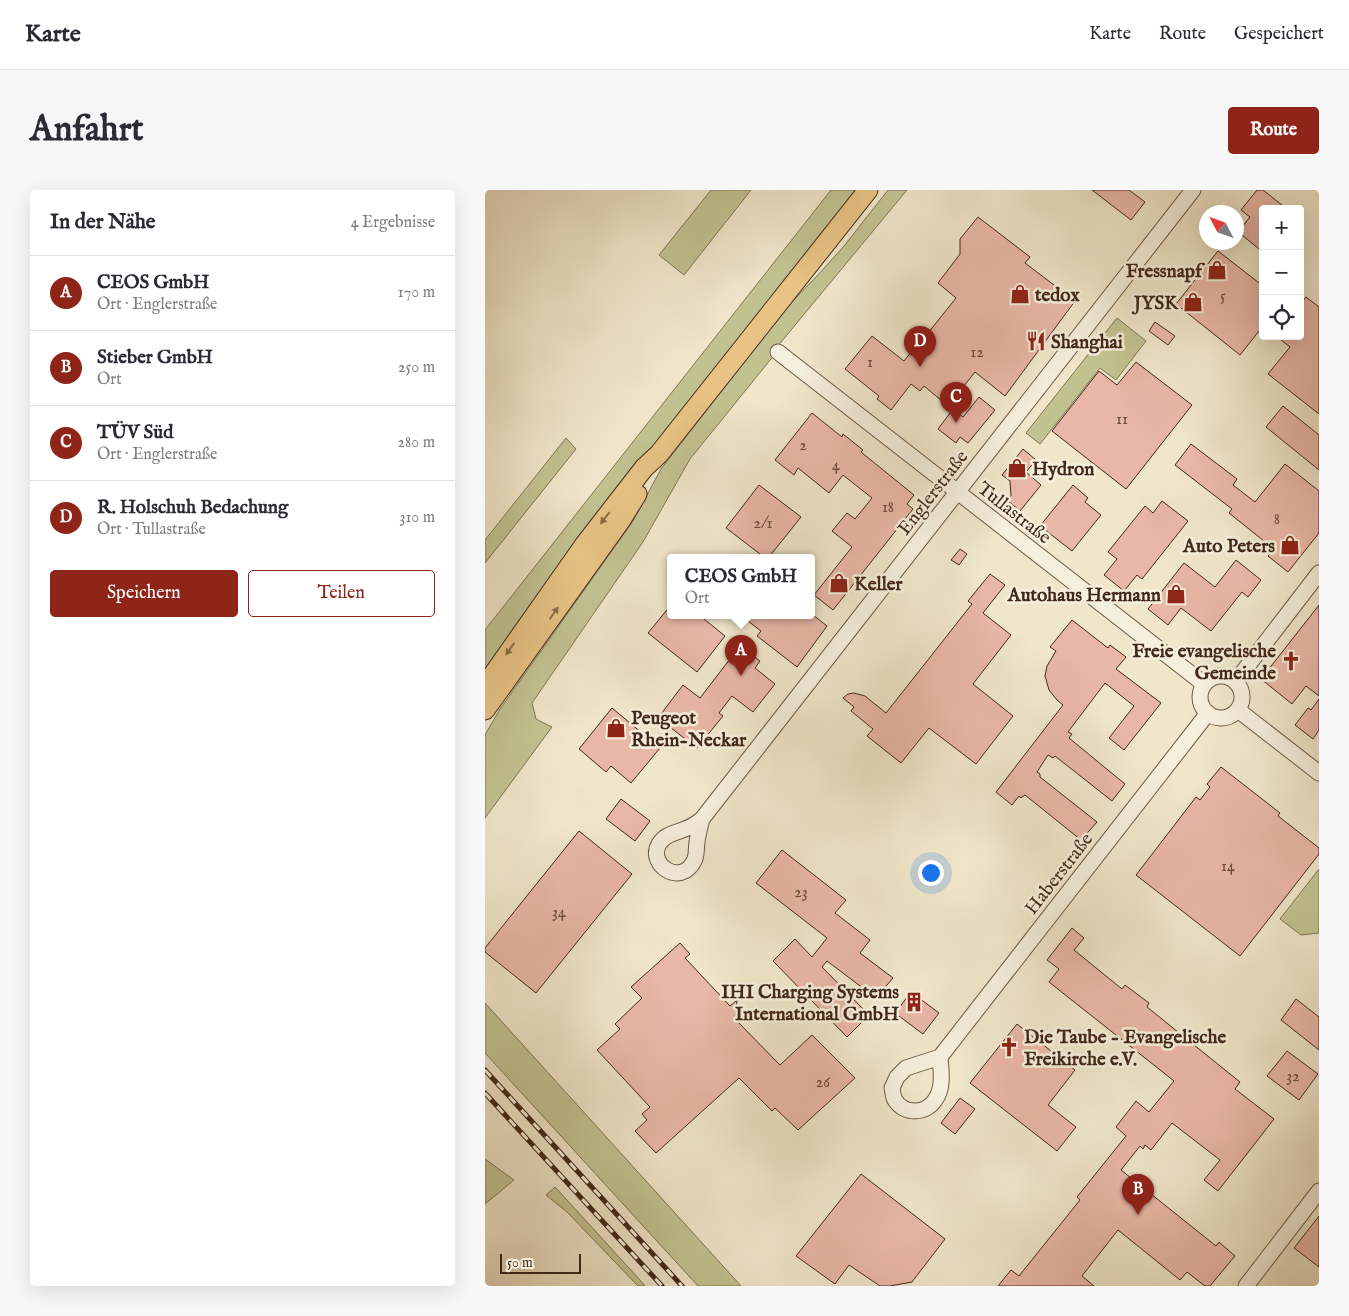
<!DOCTYPE html>
<html lang="de">
<head>
<meta charset="utf-8">
<style>
  :root { --surface:#fff; --page:#f7f7f7; --text:#2b2b33; --muted:#7c7c81; --line:#e1e1e2; --accent:#8f2418 }
  body { margin:0; font-family:"IM FELL English",serif; background:var(--page); color:var(--text) }
  .controls { position:absolute; right:15px; top:15px; display:grid; overflow:hidden; border-radius:5px; box-shadow:0 5px 20px #0002 }
  .controls button { width:45px; height:45px; display:grid; place-items:center; padding:0; border:0; border-bottom:1px solid var(--line); background:var(--surface); color:var(--text); font:25px sans-serif }
  .compass { position:absolute; left:714px; top:15px; width:45px; height:45px; border-radius:50%; background:var(--surface); box-shadow:0 5px 20px #0002; rotate:311deg }
  .scale { position:absolute; left:15px; bottom:12px; width:81px; box-sizing:border-box; padding-left:5px; border:2px solid #422817; border-top:0; font-size:14px; line-height:18px; white-space:nowrap; color:#422817; -webkit-text-stroke:4px #f5efdd; paint-order:stroke }
  .you { position:absolute; left:445px; top:682px; width:18px; height:18px; margin:-12px; border:4px solid #fff; border-radius:50%; background:#1a73e8; box-shadow:0 0 0 8px #1a73e833 }
  .badge { display:grid; place-items:center; width:32px; height:32px; border-radius:50%; background:var(--accent); color:#fff; font-size:16px; font-weight:700 }
  .pin { position:absolute; translate:-50% -41px; filter:drop-shadow(0 1px 2px #0008) }
  .pin::after { content:''; position:absolute; top:26px; width:18px; height:15px; background:inherit; clip-path:polygon(0 0,100% 0,50% 100%) }
  .popup { position:absolute; left:182px; top:364px; width:148px; height:65px; box-sizing:border-box; display:grid; place-content:center; border-radius:5px; background:var(--surface); filter:drop-shadow(0 1px 4px #0005); font-size:16px; white-space:nowrap; color:var(--muted) }
  .popup b { font-size:19px; color:var(--text) }
  .popup::after { content:''; position:absolute; left:50%; top:100%; margin-left:-10px; border:10px solid transparent; border-top-color:var(--surface) }
  .list { margin:0; padding:0; list-style:none }
  h2 { display:flex; justify-content:space-between; align-items:center; height:65px; margin:0; padding:0 20px; font-size:21px }
  h2 small { font-size:16px; font-weight:400; color:var(--muted) }
  .list li { display:grid; grid-template-columns:32px 1fr auto; gap:15px; align-items:center; box-sizing:border-box; height:75px; padding:0 20px; border-top:1px solid var(--line) }
  .list b { display:block; font-size:19px; white-space:nowrap }
  .list p { margin:0; font-size:16px; white-space:nowrap; color:var(--muted) }
  .list em { font-size:16px; font-style:normal; color:var(--muted) }
  .actions { display:flex; gap:10px; padding:15px 20px }
  .actions a { flex:1; padding:11px 0; border:1px solid var(--accent); border-radius:5px; text-align:center; font-size:18px; color:var(--accent) }
  .actions .main { background:var(--accent); color:#fff }
  .icon { flex:none; width:28px; height:28px; fill:none; stroke:currentColor; stroke-width:2; stroke-linecap:round; stroke-linejoin:round }
  .map { position:relative; flex:none; width:834px; height:1096px; overflow:hidden; border-radius:5px }
  header { display:flex; align-items:center; gap:30px; box-sizing:border-box; height:70px; padding:0 25px; background:var(--surface); border-bottom:1px solid var(--line) }
  header strong { font-size:24px }
  nav { display:flex; gap:28px; margin-inline-start:auto; font-size:18px }
  .intro { display:flex; align-items:center; justify-content:space-between; box-sizing:border-box; height:120px; padding:0 30px }
  h1 { margin:0; font-size:35px }
  .button { padding:12px 22px; border-radius:5px; background:var(--accent); color:#fff; font-size:18px; font-weight:700 }
  main { display:flex; gap:30px; padding:0 30px }
  aside { flex:1; background:var(--surface); border-radius:5px; box-shadow:0 5px 20px #0002 }
  .map>svg:first-child { display:block }
</style>
</head>
<body>
<header>
<strong>Karte</strong>
<nav><a>Karte</a><a>Route</a><a>Gespeichert</a></nav>
</header>
<div class="intro"><h1>Anfahrt</h1><a class="button">Route</a></div>
<main>
<aside>
<h2>In der Nähe<small>4 Ergebnisse</small></h2>
<ul class="list">
<li><span class="badge">A</span><div><b>CEOS GmbH</b><p>Ort · Englerstraße</p></div><em>170 m</em></li>
<li><span class="badge">B</span><div><b>Stieber GmbH</b><p>Ort</p></div><em>250 m</em></li>
<li><span class="badge">C</span><div><b>TÜV Süd</b><p>Ort · Englerstraße</p></div><em>280 m</em></li>
<li><span class="badge">D</span><div><b>R. Holschuh Bedachung</b><p>Ort · Tullastraße</p></div><em>310 m</em></li>
</ul>
<div class="actions"><a class="main">Speichern</a><a>Teilen</a></div>
</aside>
<div class="map">
<svg width="834" height="1096" viewBox="0 0 834 1096">
  <rect width="100%" height="100%" fill="#f0e6ca"/>
  <filter id="stains"><feTurbulence type="fractalNoise" baseFrequency=".004" numOctaves="4"/><feColorMatrix values="0 0 0 0 .2 0 0 0 0 .09 0 0 0 0 .02 0 0 0 .5 -.17"/></filter>
  <radialGradient id="worn" r=".72"><stop offset=".6" stop-color="#630" stop-opacity="0"/><stop offset="1" stop-color="#630" stop-opacity=".3"/></radialGradient>
  <path fill="#c2c291" stroke="#827554" d="M226,0H266L199,85L174,65Z
    M346,0H373L0,484V440Z
    M403,0H422L292,157L290,164L205,269L158,352L47,513L51,529L67,537L0,628V545L15,519L148,331L176,279L302,117L331,87L359,56Z
    M632,128L661,151L631,190L615,178L555,254L541,243Z
    M81,248L91,259L0,373V350Z
    M834,679V743L816,745L795,729Z
    M0,813L256,1096H213L0,863Z
    M0,969L29,990L0,1014Z
    M70,997L155,1090L160,1096H153L82,1022L61,1005Z"/>
  <path fill="#e9b7a6" stroke="#422817" d="M607,0H644L660,12L646,30Z
    M772,0H778L802,19H778V62L753,42L765,27L756,20Z
    M493,27L545,67L540,73L590,111L520,206L490,182L463,216L439,196L435,201L426,194L406,220L392,209L394,206L360,179L387,146L419,171L434,152L435,153L471,108L453,93L475,64V49Z
    M733,61L778,96V136L755,165L691,114Z
    M821,107L834,117V224L783,184L805,157L791,146H815V115Z
    M670,132L690,146L683,155L664,141Z
    M651,172L707,215L641,299L567,241L614,181L632,195Z
    M494,207L510,220L483,253L475,247L471,253L453,239L468,219L478,227Z
    M798,216L834,245V280L781,237Z
    M327,223L357,247L358,244L378,260L376,262L429,305L422,314L428,319L348,420L329,405L367,357L347,341L362,323L370,329L387,308L358,285L344,303L313,278L309,285L290,270Z
    M706,254L752,289L748,295L770,312L800,274L834,301V343L803,382L783,366L789,359L744,323L747,319L690,275Z
    M538,259L551,270L541,282L556,295L535,321L522,310L526,306L525,291L517,285Z
    M274,295L316,327L284,367H279L241,338Z
    M588,295L603,308L600,312L616,325L587,361L555,336Z
    M677,311L703,331L657,389L652,385L639,401L619,385L632,369L623,362L660,316L668,323Z
    M475,359L482,364L474,375L466,370Z
    M751,370L776,390L763,407L757,402L726,441L696,418L683,435L663,419L699,373L730,397Z
    M505,384L520,395L498,423L526,445L488,494L528,526L491,574L444,538L416,573L382,546L388,539L366,521L369,517L358,508L363,504L369,503L380,506L401,523L487,414L483,411Z
    M186,415V425H214L240,446L212,482L163,443Z
    M834,415V506L821,496L807,514L776,489Z
    M255,425H328L342,436L312,477L272,446L276,441Z
    M587,430L623,458L625,455L641,467L631,479L676,513L639,560L624,548L649,516L620,493L583,542L587,544L584,548L640,594L627,611L570,566L568,568L563,565L552,582L555,584V587L612,632L596,650L540,605L536,608L534,606L527,615L511,602L578,515L572,510L564,500L560,486L562,476L571,461L565,457Z
    M255,456L275,471L270,478L290,494L268,522L247,506L234,523L238,526L212,558L173,528L198,495L215,508Z
    M834,509V540L828,549L810,535L823,518L826,520Z
    M127,518L175,558L146,593L126,576L121,582L94,559Z
    M736,577L795,623L793,626L834,658V664L755,766L651,685L711,607L715,610L725,597L722,594Z
    M136,609L165,631L150,651L121,629Z
    M94,641L147,684L51,803L0,762V758Z
    M297,660L361,710L350,723L385,750L375,763L408,788L391,808L342,771L337,777L384,825L362,847L288,771L310,749L327,767L342,748L271,693Z
    M587,738L599,748L589,760L637,799L640,795L664,813L662,817L755,892L750,899L789,929L733,1001L719,990L735,970L687,933L666,960L660,955L658,959L655,956L636,980L731,1056L734,1052L750,1066L725,1096H720L702,1082L695,1090L633,1040L597,1086L609,1096H513L526,1080L534,1086L595,1010L592,1007L641,946L631,937L651,911L664,922L689,891L564,792L574,779L562,770Z
    M195,753L205,764L200,768L245,816L252,810L250,829L295,875L327,845L370,888L313,940L290,918L287,921L254,888L171,963L150,941L162,930L157,924L165,917L112,860L135,839L130,834L157,808L146,797Z
    M426,802L454,823L438,844L410,823Z
    M811,809L834,827V860L796,830Z
    M532,834L590,880L563,915L591,937L572,961L485,893Z
    M802,861L833,884L814,910L782,886Z
    M475,908L490,919L470,944L456,933Z
    M376,984L460,1049L427,1092L405,1096H395L364,1075L350,1094L311,1066Z
    M834,1026V1077L809,1058Z"/>
  <g fill="none" stroke-linecap="round" stroke-linejoin="round">
    <defs>
      <path id="minor" d="M293,162L719,494
        M715 507a21 21 0 1 1 42 0a21 21 0 1 1-42 0Z
        M751,491L834,383
        M753,520L834,583
        M217,629C215,637 213,644 212,652C211,658 212,666 209,671C196,697 162,675 174,654C180,644 191,643 200,639C207,637 212,633 217,629L708,0
        M455,867C456,880 459,898 450,910C441,924 419,925 410,910C408,907 408,902 407,898L412,887L421,878L455,867L723,523
        M761,1096L834,1001"/>
      <path id="major" d="M0,496L100,354L159,278L174,264L383,0
        M0,520L136,330L152,304"/>
    </defs>
    <use href="#minor" stroke="#6e5844" stroke-width="17"/>
    <use href="#major" stroke="#422817" stroke-width="21"/>
    <use href="#minor" stroke="#f5efdd" stroke-width="15"/>
    <use href="#major" stroke="#e8c385" stroke-width="19"/>
    <defs>
      <path id="rail" d="M0,880L197,1096
        M0,903L177,1096"/>
    </defs>
    <use href="#rail" stroke="#422817" stroke-width="5"/>
    <use href="#rail" stroke="#f5efdd" stroke-width="3" stroke-dasharray="9" stroke-linecap="butt"/>
  </g>
  <defs><path id="oneway-solid" d="M-6-.8H1V-3.2L6.5 0L1 3.2V.8H-6Z" transform="scale(1.25)"/></defs>
  <g fill="#8d6e48">
    <use href="#oneway-solid" transform="translate(120 328) rotate(128)"/>
    <use href="#oneway-solid" transform="translate(69 423) rotate(-55)"/>
    <use href="#oneway-solid" transform="translate(25 459) rotate(125)"/>
  </g>
  <defs>
    <symbol id="shop-bare" viewBox="-9 -9 18 18"><path d="M-5-2.5h2.3a2.7 3.5 0 0 1 5.4 0H5L5.5 6h-11ZM-1.5-2.5h3a1.5 2.3 0 0 0-3 0Z" fill="#8f2418" stroke="#f5efdd" stroke-width="2.5" paint-order="stroke"/></symbol>
    <symbol id="restaurant-bare" viewBox="-9 -9 18 18"><path d="M-5-6h1v4h1v-4h1v4h1v-4h1v5L-1.5 .5V6h-2V.5L-5-1ZM5-6V6H3V1.5H1.5Q1.5-4 5-6Z" fill="#8f2418" stroke="#f5efdd" stroke-width="2.5" paint-order="stroke"/></symbol>
    <symbol id="church-bare" viewBox="-9 -9 18 18"><path d="M-1.2-6h2.4v3.5h3.3v2.4h-3.3V6h-2.4V-.1h-3.3v-2.4h3.3Z" fill="#8f2418" stroke="#f5efdd" stroke-width="2.5" paint-order="stroke"/></symbol>
    <symbol id="building-bare" viewBox="-9 -9 18 18"><path d="M-4-6H4V6H1V3H-1V6H-4ZM-2.5-4.3h1.7v1.8h-1.7ZM.8-4.3h1.7v1.8H.8ZM-2.5-1h1.7V.8h-1.7ZM.8-1h1.7V.8H.8Z" fill="#8f2418" stroke="#f5efdd" stroke-width="2.5" paint-order="stroke"/></symbol>
  </defs>
  <g fill-rule="evenodd">
    <use href="#shop-bare" x="718" y="66" width="28" height="28"/>
    <use href="#shop-bare" x="521" y="90" width="28" height="28"/>
    <use href="#shop-bare" x="694" y="98" width="28" height="28"/>
    <use href="#restaurant-bare" x="537" y="137" width="28" height="28"/>
    <use href="#shop-bare" x="518" y="264" width="28" height="28"/>
    <use href="#shop-bare" x="791" y="341" width="28" height="28"/>
    <use href="#shop-bare" x="340" y="379" width="28" height="28"/>
    <use href="#shop-bare" x="677" y="390" width="28" height="28"/>
    <use href="#church-bare" x="792" y="457" width="28" height="28"/>
    <use href="#shop-bare" x="117" y="524" width="28" height="28"/>
    <use href="#building-bare" x="415" y="798" width="28" height="28"/>
    <use href="#church-bare" x="510" y="843" width="28" height="28"/>
  </g>
  <g text-anchor="middle" stroke-width="5" stroke-linejoin="round" paint-order="stroke">
    <g font-size="16" fill="#6c4c3b">
      <text x="738" y="111">5</text>
      <text x="492" y="167">12</text>
      <text x="385" y="177">1</text>
      <text x="637" y="234">11</text>
      <text x="318" y="260">2</text>
      <text x="351" y="280">4</text>
      <text x="403" y="322">18</text>
      <text x="792" y="334">8</text>
      <text x="278" y="338">2/1</text>
      <text x="743" y="681">14</text>
      <text x="316" y="707">23</text>
      <text x="74" y="727">34</text>
      <text x="808" y="891">32</text>
      <text x="338" y="897">26</text>
    </g>
    <g font-size="19" font-weight="bold" fill="#422817" stroke="#f5efdd" text-anchor="end">
      <text x="717" y="87">Fressnapf</text>
      <text x="550" y="111" text-anchor="start">tedox</text>
      <text x="693" y="119">JYSK</text>
      <text x="566" y="158" text-anchor="start">Shanghai</text>
      <text x="547" y="285" text-anchor="start">Hydron</text>
      <text x="790" y="362">Auto Peters</text>
      <text x="369" y="400" text-anchor="start">Keller</text>
      <text x="676" y="411">Autohaus Hermann</text>
      <text x="791" y="467">Freie evangelische<tspan x="791" dy="22">Gemeinde</tspan></text>
      <text x="146" y="534" text-anchor="start">Peugeot<tspan x="146" dy="22">Rhein-Neckar</tspan></text>
      <text x="414" y="808">IHI Charging Systems<tspan x="414" dy="22">International GmbH</tspan></text>
      <text x="539" y="853" text-anchor="start">Die Taube - Evangelische<tspan x="539" dy="22">Freikirche e.V.</tspan></text>
    </g>
    <g font-size="19" fill="#422817" stroke="#f5efdd">
      <text transform="translate(447 302) rotate(-52)" y="7">Englerstraße</text>
      <text transform="translate(530 322) rotate(38)" y="7">Tullastraße</text>
      <text transform="translate(573 683) rotate(-52)" y="7">Haberstraße</text>
    </g>
  </g>
  <rect width="100%" height="100%" filter="url(#stains)"/>
  <rect width="100%" height="100%" fill="url(#worn)"/>
</svg>
<div class="controls">
<button>+</button>
<button>−</button>
<button><svg class="icon" aria-label="locate" viewBox="0 0 24 24"><circle cx="12" cy="12" r="6"/><path d="M12 2v4M12 18v4M2 12h4M18 12h4"/></svg></button>
</div>
<svg class="compass" viewBox="-18 -18 36 36"><path d="M0-13l5 13h-10z" fill="#e53935"/><path d="M0 13l5-13h-10z" fill="#7c7c81"/></svg>
<div class="scale">50 m</div>
<div class="you"></div>
<div class="pin badge" style="left:256px;top:486px">A</div>
<div class="popup"><b>CEOS GmbH</b>Ort</div>
<div class="pin badge" style="left:653px;top:1025px">B</div>
<div class="pin badge" style="left:471px;top:233px">C</div>
<div class="pin badge" style="left:435px;top:177px">D</div>
</div>
</main>
</body>
</html>
